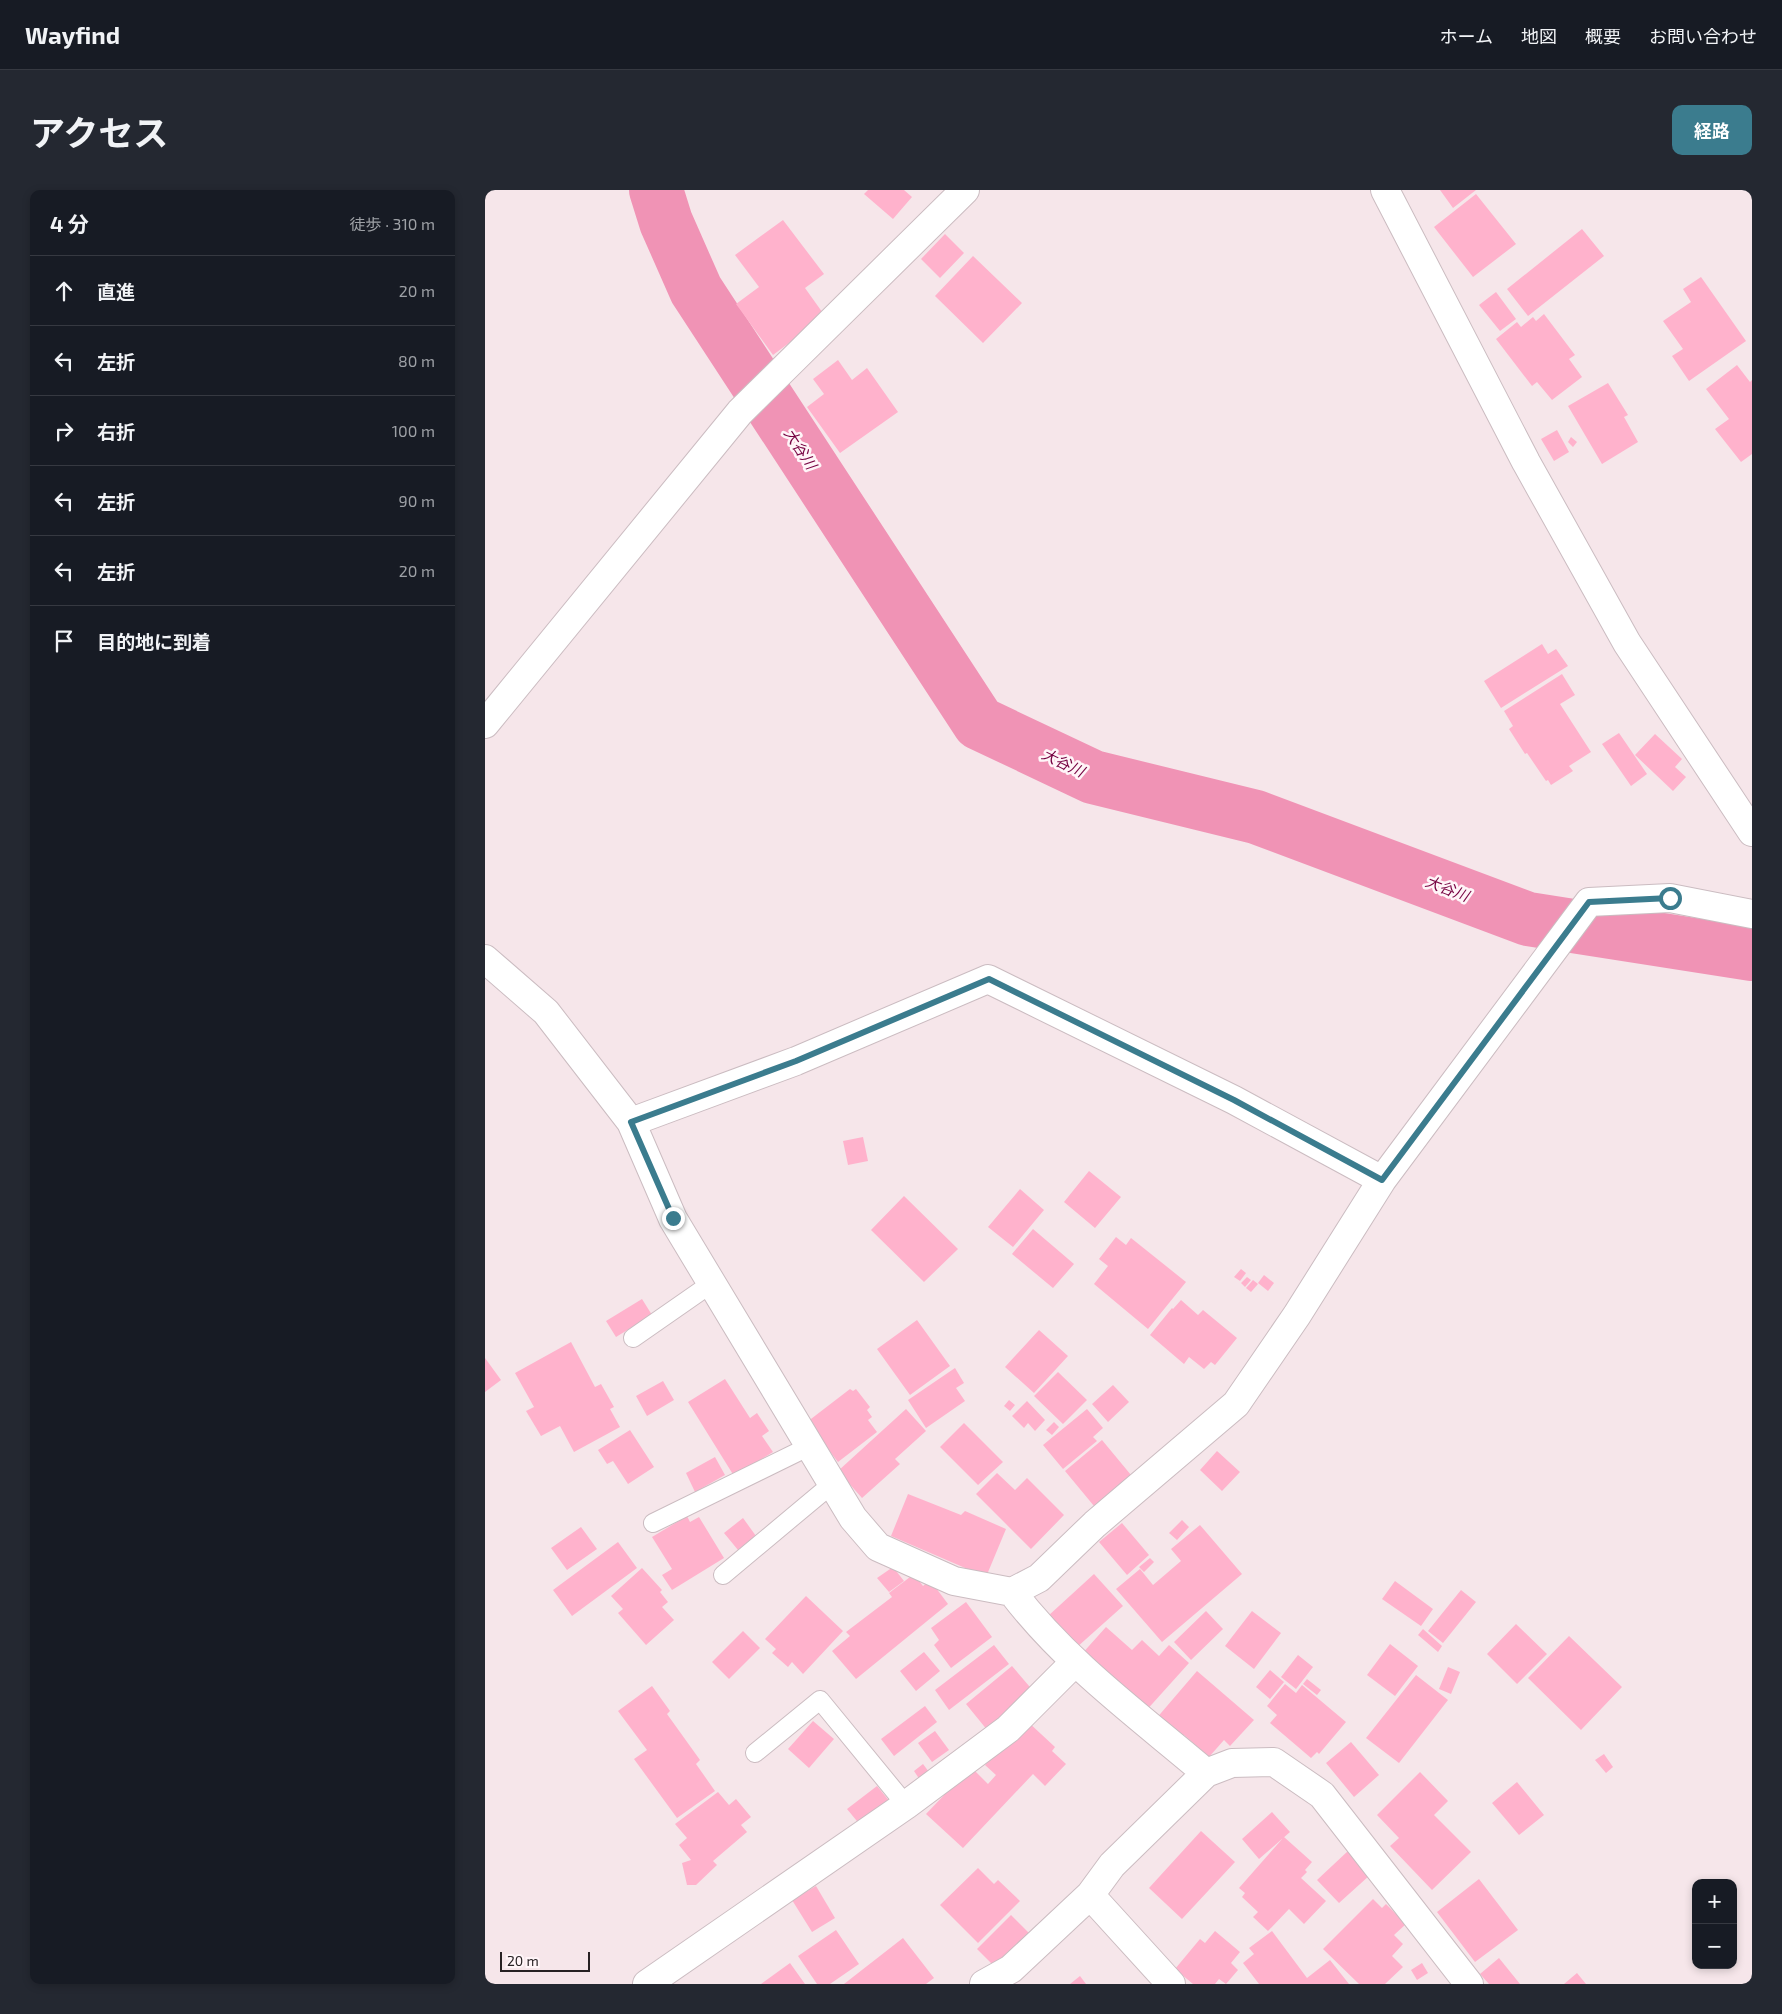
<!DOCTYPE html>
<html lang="ja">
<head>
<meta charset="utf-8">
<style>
  :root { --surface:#171b24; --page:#242831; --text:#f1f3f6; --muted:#9ea1a6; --line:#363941; --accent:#3b7c8e }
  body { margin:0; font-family:"Exo 2","Noto Sans JP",sans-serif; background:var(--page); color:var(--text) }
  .controls { position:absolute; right:15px; bottom:15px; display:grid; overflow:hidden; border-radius:10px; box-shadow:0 2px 8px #0003 }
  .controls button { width:45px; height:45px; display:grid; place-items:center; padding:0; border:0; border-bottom:1px solid var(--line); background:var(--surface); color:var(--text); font:25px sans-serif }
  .scale { position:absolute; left:15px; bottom:12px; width:90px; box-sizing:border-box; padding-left:5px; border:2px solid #272123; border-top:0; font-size:14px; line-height:18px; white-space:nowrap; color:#272123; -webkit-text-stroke:4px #fff5f8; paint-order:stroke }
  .stop { position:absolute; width:15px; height:15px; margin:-11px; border:4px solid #3b7c8e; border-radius:50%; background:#fff }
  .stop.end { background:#3b7c8e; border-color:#fff; box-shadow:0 1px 5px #0008 }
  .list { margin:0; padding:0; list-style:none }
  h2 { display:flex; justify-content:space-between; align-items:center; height:65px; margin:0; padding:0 20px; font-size:21px }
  h2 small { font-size:16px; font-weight:400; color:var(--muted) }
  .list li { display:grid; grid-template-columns:32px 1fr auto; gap:15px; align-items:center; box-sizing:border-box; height:70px; padding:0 20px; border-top:1px solid var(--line) }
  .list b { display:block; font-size:19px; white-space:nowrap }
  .list em { font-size:16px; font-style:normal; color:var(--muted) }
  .icon { flex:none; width:28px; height:28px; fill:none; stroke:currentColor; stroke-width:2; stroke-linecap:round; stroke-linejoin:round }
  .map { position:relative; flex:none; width:1267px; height:1794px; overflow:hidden; border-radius:10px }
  header { display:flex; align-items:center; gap:30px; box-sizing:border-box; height:70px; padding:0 25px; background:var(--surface); border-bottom:1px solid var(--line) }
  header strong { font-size:24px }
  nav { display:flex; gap:28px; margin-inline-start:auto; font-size:18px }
  .intro { display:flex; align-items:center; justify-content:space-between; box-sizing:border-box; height:120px; padding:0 30px }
  h1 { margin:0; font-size:35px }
  .button { padding:12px 22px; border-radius:10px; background:var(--accent); color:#fff; font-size:18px; font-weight:700 }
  main { display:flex; gap:30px; padding:0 30px }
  aside { flex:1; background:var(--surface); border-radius:10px; box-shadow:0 2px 8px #0003 }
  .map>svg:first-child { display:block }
</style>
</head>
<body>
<header>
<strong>Wayfind</strong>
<nav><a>ホーム</a><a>地図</a><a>概要</a><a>お問い合わせ</a></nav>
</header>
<div class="intro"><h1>アクセス</h1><a class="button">経路</a></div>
<main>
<aside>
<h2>4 分<small>徒歩 · 310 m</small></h2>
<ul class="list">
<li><svg class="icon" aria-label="ahead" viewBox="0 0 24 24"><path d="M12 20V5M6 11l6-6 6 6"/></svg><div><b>直進</b></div><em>20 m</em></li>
<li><svg class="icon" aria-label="left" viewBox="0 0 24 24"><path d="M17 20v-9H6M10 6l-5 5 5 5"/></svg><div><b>左折</b></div><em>80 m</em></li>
<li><svg class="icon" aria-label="right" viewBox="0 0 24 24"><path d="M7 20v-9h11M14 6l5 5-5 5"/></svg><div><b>右折</b></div><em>100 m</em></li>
<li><svg class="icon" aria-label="left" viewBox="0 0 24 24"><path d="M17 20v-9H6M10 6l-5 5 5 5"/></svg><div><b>左折</b></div><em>90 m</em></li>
<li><svg class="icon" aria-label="left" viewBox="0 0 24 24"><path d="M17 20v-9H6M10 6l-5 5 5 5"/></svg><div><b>左折</b></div><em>20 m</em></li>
<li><svg class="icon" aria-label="arrive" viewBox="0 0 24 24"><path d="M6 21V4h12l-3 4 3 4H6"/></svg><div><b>目的地に到着</b></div></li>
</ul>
</aside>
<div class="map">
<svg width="1267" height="1794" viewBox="0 0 1267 1794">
  <rect width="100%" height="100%" fill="#f6e6ea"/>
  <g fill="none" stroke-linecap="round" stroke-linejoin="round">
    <path stroke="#f093b5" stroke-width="54" d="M171,0L181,32L211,100L494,533L608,587L771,627L1043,729L1267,764"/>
  </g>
  <path fill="#ffb2cc" d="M383,0H419L427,7L408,29L379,4Z
    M955,0H991L968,18Z
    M991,4L1031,54L988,87L949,37Z
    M298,30L339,84L320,98L340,126L288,165L251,114L274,97L250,65Z
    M1097,39L1119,66L1043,126L1022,99Z
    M460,44L479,63L455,88L436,69Z
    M488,66L537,113L498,153L450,106Z
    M1216,87L1261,151L1204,191L1187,166L1198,159L1178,131L1206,112L1198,99Z
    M1011,102L1031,129L1015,141L994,115Z
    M1059,124L1090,165L1084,169L1097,187L1067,210L1052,192L1047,196L1011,149L1032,132L1036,137L1048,127L1051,131Z
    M353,170L367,190L382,178L413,222L355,263L322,217L339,204L328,189Z
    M1252,175L1265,192L1267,190V264L1256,272L1230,239L1244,229L1221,199Z
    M1123,193L1143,225L1139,227L1153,252L1117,274L1083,216Z
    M1072,240L1084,262L1069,271L1056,249Z
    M1086,247L1092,252L1088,257L1083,252Z
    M1057,454L1063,464L1071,459L1083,476L1016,518L999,491Z
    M1077,484L1090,505L1075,514L1106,562L1084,576L1088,581L1066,595L1063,590L1061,591L1042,563L1040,564L1024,539L1028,536L1019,521Z
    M1134,543L1162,584L1146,596L1117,554Z
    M1170,544L1197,569L1190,577L1201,587L1188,601L1150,565Z
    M378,947L383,971L363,975L358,951Z
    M604,981L636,1007L610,1038L579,1012Z
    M535,999L559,1020L528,1057L503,1037Z
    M419,1006L473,1059L439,1092L386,1040Z
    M548,1039L589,1074L568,1098L527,1064Z
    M631,1047L641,1055L646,1048L701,1092L663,1139L609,1094L623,1076L614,1069Z
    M756,1079L761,1083L755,1091L749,1087Z
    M779,1085L789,1093L783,1101L773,1093Z
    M762,1087L766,1090L760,1097L756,1093Z
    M768,1090L773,1094L766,1102L761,1098Z
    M157,1109L167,1125L131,1147L121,1131Z
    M696,1110L713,1125L718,1120L752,1148L730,1175L726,1172L719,1179L704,1167L699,1174L665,1145L687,1118L688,1119Z
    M432,1130L465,1176L425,1205L392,1159Z
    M554,1140L583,1166L549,1203L520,1177Z
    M86,1152L110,1197L116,1194L129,1217L125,1219L135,1237L89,1262L75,1236L56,1246L41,1221L49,1217L30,1183Z
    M0,1168L16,1190L0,1202Z
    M470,1178L479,1193L471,1198L480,1211L441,1238L423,1210Z
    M573,1182L602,1210L578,1234L549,1206Z
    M240,1189L265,1228L272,1223L284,1241L277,1246L288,1262L249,1286L203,1212Z
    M178,1191L189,1210L162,1226L151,1206Z
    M628,1195L644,1212L623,1232L607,1214Z
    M365,1199L368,1201L371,1199L385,1217L382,1220L387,1227L383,1230L392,1242L353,1272L322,1232Z
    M524,1210L530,1215L525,1221L519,1216Z
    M542,1211L560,1230L550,1241L543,1233L539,1238L527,1226Z
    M421,1219L441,1241L410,1269L415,1274L377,1308L353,1281Z
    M602,1219L618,1238L608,1247L612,1251L578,1279L558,1255Z
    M569,1232L574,1237L567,1245L561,1240Z
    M479,1233L518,1272L493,1295L455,1257Z
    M145,1240L169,1277L143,1294L128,1271L122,1274L113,1260Z
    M617,1250L646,1285L609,1316L580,1281Z
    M732,1261L755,1282L737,1301L715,1280Z
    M230,1267L240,1285L210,1302L201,1283Z
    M512,1283L530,1300L542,1288L579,1325L546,1359L491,1304Z
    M423,1304L476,1325L480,1321L521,1339L501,1387L406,1346Z
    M202,1326L205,1332L214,1327L239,1368L187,1400L177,1385L187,1379L167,1347Z
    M258,1328L271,1346L253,1360L239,1343Z
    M697,1330L704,1337L692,1350L684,1343Z
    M637,1333L664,1365L642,1385L614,1352Z
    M715,1335L757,1384L677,1452L631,1399L655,1379L668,1395L696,1371L686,1359Z
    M96,1337L112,1359L82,1380L66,1358Z
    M133,1352L152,1378L87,1426L68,1400Z
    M665,1368L669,1372L659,1382L654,1377Z
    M408,1377L419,1391L404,1402L392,1388Z
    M157,1378L177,1400L175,1402L183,1412L177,1417L189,1430L161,1455L133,1423L138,1419L126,1406Z
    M429,1384L438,1396L445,1390L463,1414L371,1489L347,1461L365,1446L361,1442L407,1407L404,1403Z
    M609,1384L638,1416L591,1458L563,1426Z
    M910,1391L948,1419L936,1436L897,1409Z
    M976,1400L991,1412L958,1453L943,1441Z
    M321,1406L358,1441L318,1484L307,1472L303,1477L287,1463L291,1459L280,1449Z
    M481,1412L507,1447L466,1478L449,1455L454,1450L446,1438Z
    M721,1421L738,1439L706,1470L689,1452Z
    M767,1421L796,1443L769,1479L740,1456Z
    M1031,1434L1062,1464L1032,1494L1002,1464Z
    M621,1437L647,1460L657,1450L674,1466L684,1455L704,1473L659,1523L595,1466Z
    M938,1439L957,1456L953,1462L933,1445Z
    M258,1441L275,1458L244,1489L227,1472Z
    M1084,1446L1137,1497L1096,1540L1043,1488Z
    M905,1454L933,1476L910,1506L882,1485Z
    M509,1455L524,1474L464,1520L450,1500Z
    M439,1462L455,1481L431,1501L415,1481Z
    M813,1465L828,1477L811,1499L796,1487Z
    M527,1476L550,1503L503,1541L481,1514Z
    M963,1477L975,1482L966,1504L954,1499Z
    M785,1480L799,1492L785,1509L771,1497Z
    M712,1481L769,1530L745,1556L739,1550L724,1567L699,1545L694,1551L670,1530Z
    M931,1485L963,1510L914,1573L881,1548Z
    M822,1489L836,1500L832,1505L818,1494Z
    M800,1494L811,1503L817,1495L861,1532L834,1564L832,1562L826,1568L785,1533L792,1525L782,1516Z
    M167,1496L185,1521L182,1524L215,1570L211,1574L230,1601L192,1628L149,1569L162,1560L133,1521Z
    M440,1516L452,1532L409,1566L396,1549Z
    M328,1531L349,1549L324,1578L303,1559Z
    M542,1531L570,1557L567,1561L581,1574L560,1596L548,1584L478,1658L441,1624L486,1577L503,1594L511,1585L500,1575Z
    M450,1541L464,1560L447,1572L433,1553Z
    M866,1552L894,1585L869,1607L841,1573Z
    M1119,1564L1128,1577L1121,1583L1110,1570Z
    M438,1574L447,1586L437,1593L429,1581Z
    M935,1582L963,1611L949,1625L986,1662L947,1700L905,1656L914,1648L892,1625Z
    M1032,1592L1059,1625L1034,1645L1007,1613Z
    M392,1596L406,1613L376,1636L362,1619Z
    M233,1602L244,1615L251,1609L266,1627L256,1635L262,1642L228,1671L232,1675L211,1695H202L197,1673L206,1670L194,1655L202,1648L190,1634Z
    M787,1622L805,1642L774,1669L757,1649Z
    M716,1641L750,1672L697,1729L664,1698Z
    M799,1647L827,1672L820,1680L822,1682L816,1688L841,1711L819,1734L804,1719L783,1741L768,1727L773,1722L757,1707L760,1703L754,1698Z
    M863,1661L885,1685L854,1713L832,1690Z
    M493,1678L509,1694L513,1690L535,1711L493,1753L455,1715Z
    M994,1689L1033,1740L990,1772L952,1722Z
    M331,1696L350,1728L327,1742L307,1710Z
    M888,1709L897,1718L901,1714L921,1734L909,1745L918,1754L907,1766L918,1777L900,1794H874L838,1759Z
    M526,1725L545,1744L511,1778L492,1759Z
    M351,1740L374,1774L345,1794H332L313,1766Z
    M730,1741L755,1762L746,1773L753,1780L741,1794L734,1789L730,1794H708L690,1779L715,1749L720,1753Z
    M787,1741L822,1788L845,1770L864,1794H774L758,1773L769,1764L764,1758Z
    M418,1748L449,1788L441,1794H359Z
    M1014,1768L1035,1794H1004L995,1784Z
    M305,1773L320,1794H276Z
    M937,1773L943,1783L932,1790L926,1780Z
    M1092,1783L1101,1794H1079Z
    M595,1786L601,1794H585Z"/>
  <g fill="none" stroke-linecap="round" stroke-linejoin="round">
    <defs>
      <path id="lane" d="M148,1148L227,1093
        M168,1333L325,1256
        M238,1385L347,1294
        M270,1563L335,1510L421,1615"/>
      <path id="street" d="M900,0L1041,272L1142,453L1267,642
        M0,534L255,222L480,0
        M0,769L61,822L146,932L188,1029L368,1328L393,1357L469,1391L527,1402L554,1388L610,1334L751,1214L812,1125L897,990L1104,712L1185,708L1267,724
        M146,932L311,871L503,789L749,910L897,990
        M527,1402C581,1473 654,1526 721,1583L747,1573L789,1572L837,1605L984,1794
        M605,1705L686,1794
        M162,1794L421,1615L523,1539L590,1472
        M499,1794L526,1779L605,1705L627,1675L721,1583"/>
    </defs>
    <use href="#lane" stroke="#cbbcc1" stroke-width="20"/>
    <use href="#street" stroke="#cbbcc1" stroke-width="30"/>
    <use href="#lane" stroke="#fff" stroke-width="18"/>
    <use href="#street" stroke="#fff" stroke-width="28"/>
  </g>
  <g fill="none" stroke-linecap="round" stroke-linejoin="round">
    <path stroke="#3b7c8e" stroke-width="6" d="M188,1028L146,932L311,871L504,789L749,910L897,990L1104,712L1185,708"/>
  </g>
  <g text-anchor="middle" stroke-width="5" stroke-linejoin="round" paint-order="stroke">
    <g font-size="15" font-style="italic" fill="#760241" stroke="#fff5f8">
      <text transform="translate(315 259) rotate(57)" y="5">大谷川</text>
      <text transform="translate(578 573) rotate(26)" y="5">大谷川</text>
      <text transform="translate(962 699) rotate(21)" y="5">大谷川</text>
    </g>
  </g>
</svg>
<div class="controls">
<button>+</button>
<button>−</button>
</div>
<div class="scale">20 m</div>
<div class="stop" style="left:1185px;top:708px"></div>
<div class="stop end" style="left:188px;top:1028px"></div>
</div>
</main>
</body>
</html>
